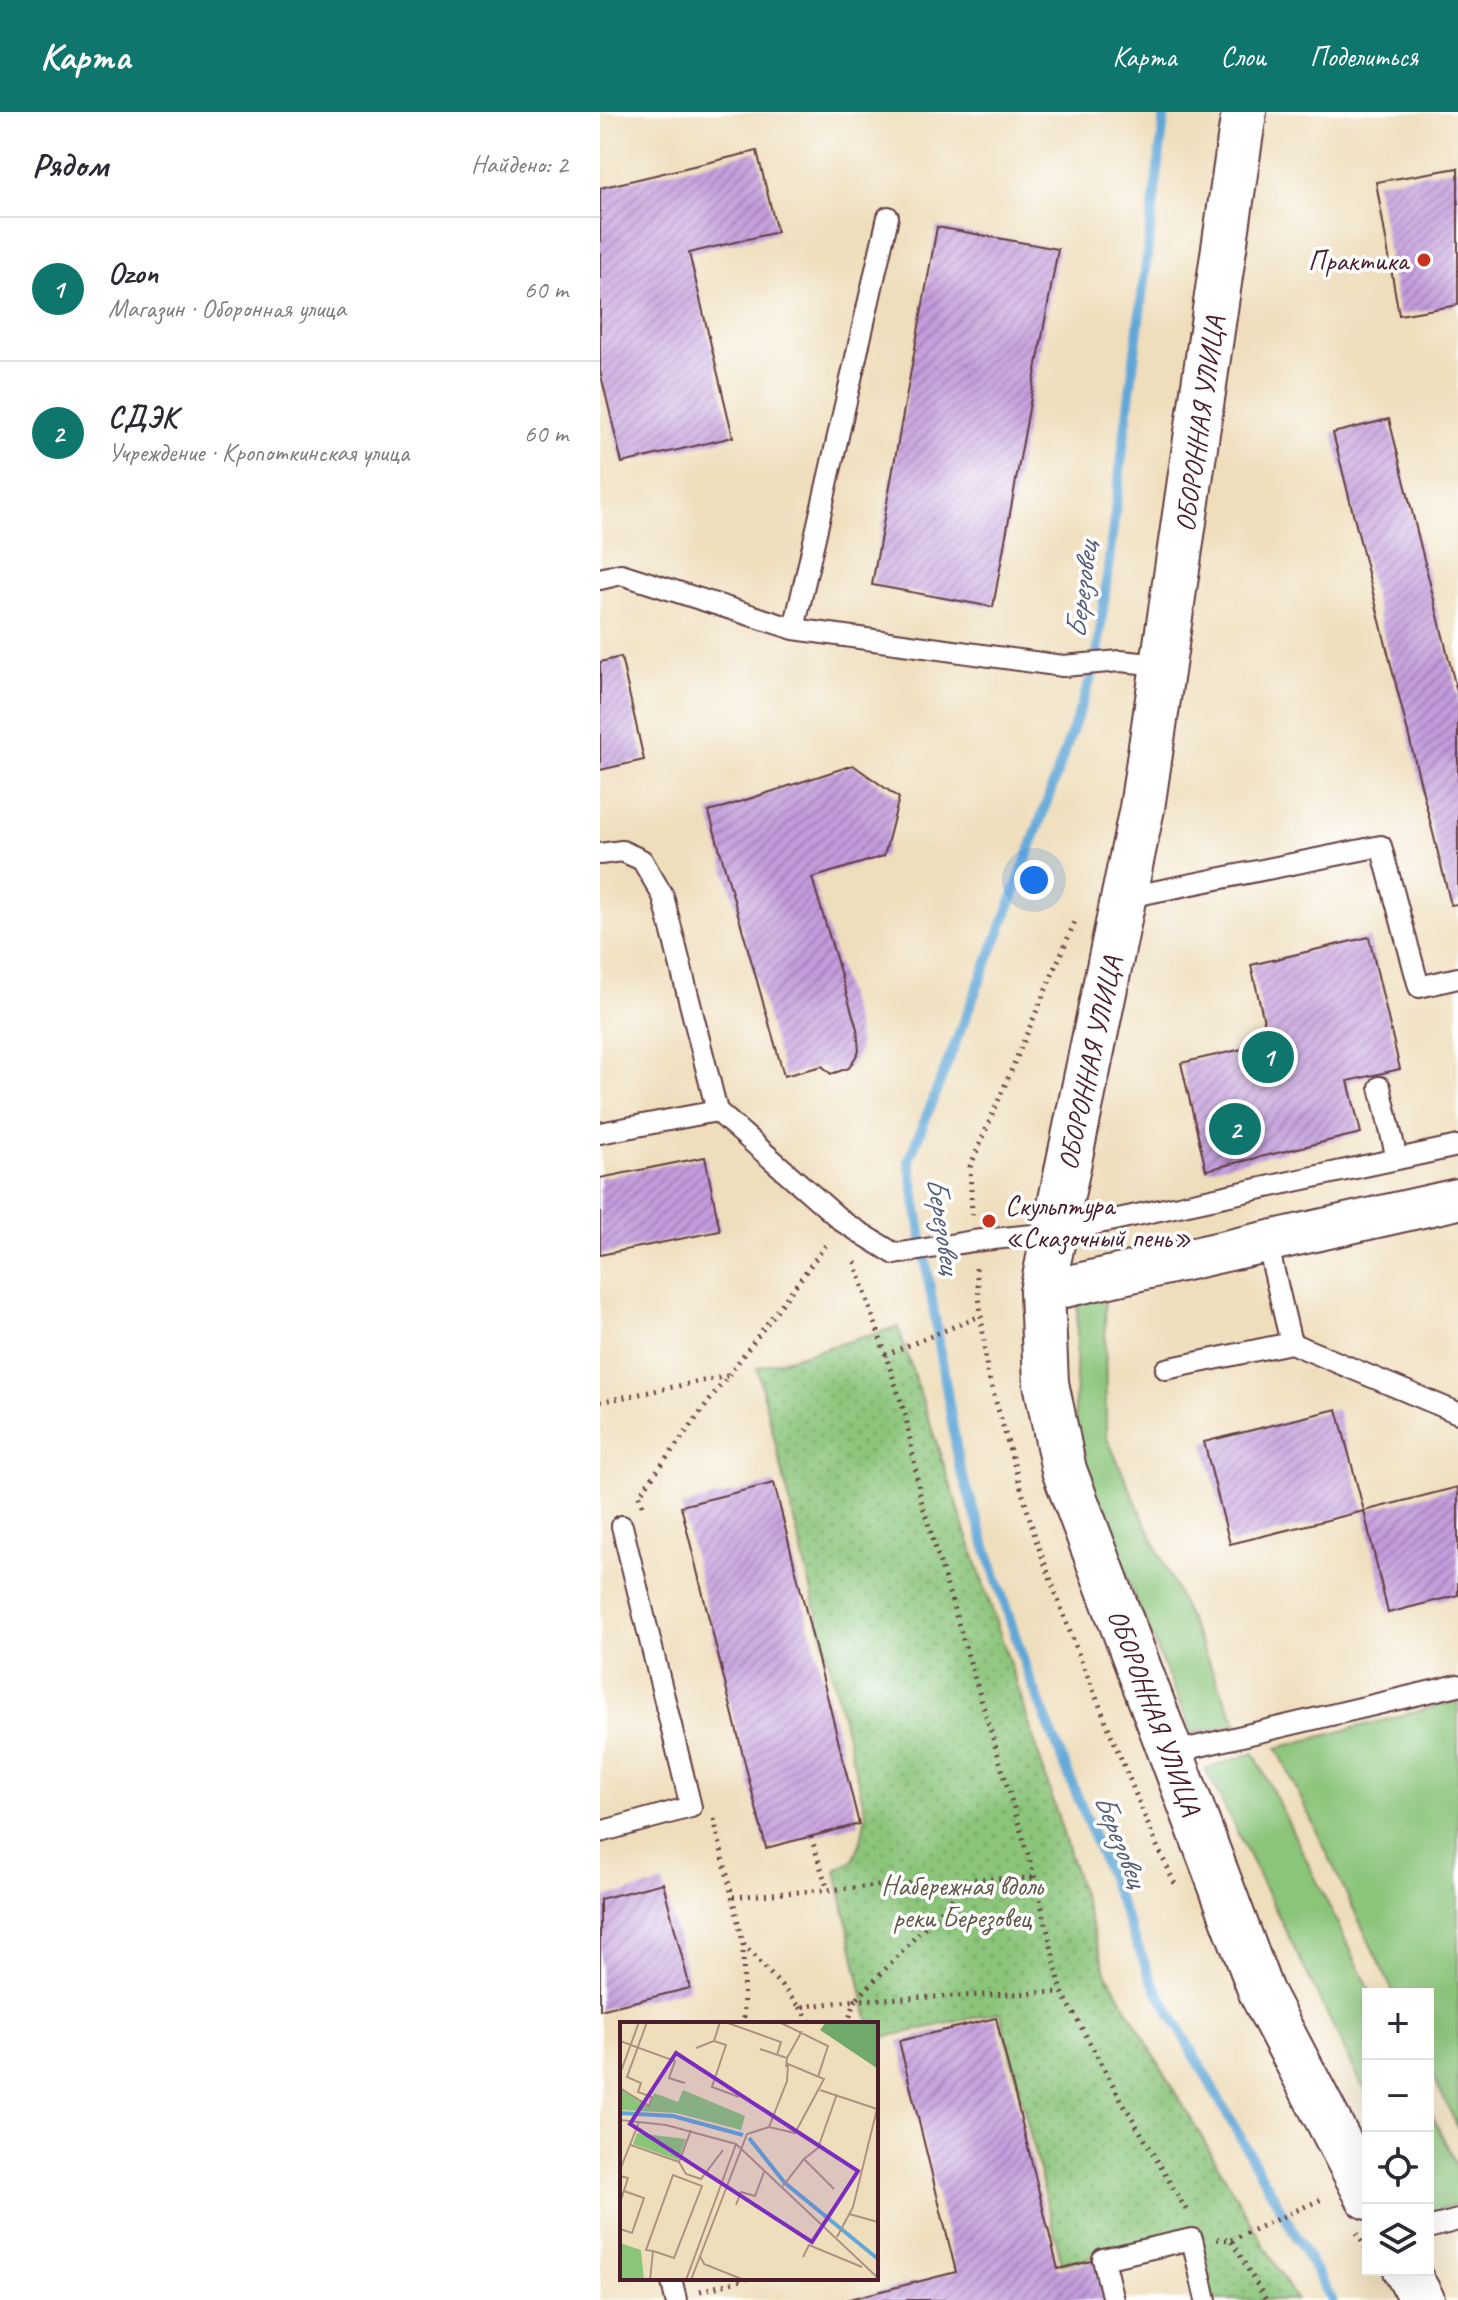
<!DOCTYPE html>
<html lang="ru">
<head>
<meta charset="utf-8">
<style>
  :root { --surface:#fff; --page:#f2f2f3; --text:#2b2b33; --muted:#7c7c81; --line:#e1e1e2; --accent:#0f766e }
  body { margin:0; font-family:Caveat,sans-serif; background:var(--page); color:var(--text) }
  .controls { position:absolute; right:24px; bottom:24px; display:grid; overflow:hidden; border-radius:0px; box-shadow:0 8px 32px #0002 }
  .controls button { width:72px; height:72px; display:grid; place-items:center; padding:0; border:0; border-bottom:2px solid var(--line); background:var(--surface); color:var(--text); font:40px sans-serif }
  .you { position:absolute; left:434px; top:768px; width:28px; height:28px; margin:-20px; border:6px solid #fff; border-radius:50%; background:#1a73e8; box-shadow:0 0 0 12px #1a73e833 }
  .badge { display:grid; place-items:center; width:52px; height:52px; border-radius:50%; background:var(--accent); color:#fff; font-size:26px; font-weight:700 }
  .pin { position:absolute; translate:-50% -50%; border:4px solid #fff; box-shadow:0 2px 8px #0006 }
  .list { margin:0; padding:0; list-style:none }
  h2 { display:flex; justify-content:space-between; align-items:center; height:104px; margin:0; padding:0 32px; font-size:34px }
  h2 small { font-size:26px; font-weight:400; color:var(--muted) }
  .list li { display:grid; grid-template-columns:52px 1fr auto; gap:24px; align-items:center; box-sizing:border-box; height:144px; padding:0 32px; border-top:2px solid var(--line) }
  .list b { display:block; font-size:30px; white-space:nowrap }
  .list p { margin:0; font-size:26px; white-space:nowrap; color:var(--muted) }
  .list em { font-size:26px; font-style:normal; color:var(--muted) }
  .icon { flex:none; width:44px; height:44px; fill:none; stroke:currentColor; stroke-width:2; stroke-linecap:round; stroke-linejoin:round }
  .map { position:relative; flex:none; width:858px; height:2188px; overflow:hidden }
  header { display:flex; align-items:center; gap:48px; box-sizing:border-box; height:112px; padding:0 40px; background:var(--accent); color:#fff }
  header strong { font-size:38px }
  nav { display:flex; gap:44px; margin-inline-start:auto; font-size:28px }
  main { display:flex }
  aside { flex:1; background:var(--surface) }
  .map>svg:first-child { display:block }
</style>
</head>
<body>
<header>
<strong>Карта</strong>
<nav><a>Карта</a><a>Слои</a><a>Поделиться</a></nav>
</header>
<main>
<aside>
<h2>Рядом<small>Найдено: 2</small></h2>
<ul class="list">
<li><span class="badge">1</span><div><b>Ozon</b><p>Магазин · Оборонная улица</p></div><em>60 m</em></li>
<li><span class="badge">2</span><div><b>СДЭК</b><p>Учреждение · Кропоткинская улица</p></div><em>60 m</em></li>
</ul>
</aside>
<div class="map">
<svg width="858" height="2188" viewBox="0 0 858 2188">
  <defs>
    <pattern id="park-dots" width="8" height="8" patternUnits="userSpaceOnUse" patternTransform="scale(2)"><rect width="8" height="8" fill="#8bc57a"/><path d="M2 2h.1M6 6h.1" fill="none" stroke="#749f64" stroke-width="1.8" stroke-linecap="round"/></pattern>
    <pattern id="building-hatch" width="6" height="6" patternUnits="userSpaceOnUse" patternTransform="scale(2)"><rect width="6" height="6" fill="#c39cdc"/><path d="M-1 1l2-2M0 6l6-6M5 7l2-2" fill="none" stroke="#a07fb3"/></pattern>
  </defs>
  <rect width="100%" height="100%" fill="#fff"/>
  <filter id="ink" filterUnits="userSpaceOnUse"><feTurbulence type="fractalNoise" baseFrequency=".0125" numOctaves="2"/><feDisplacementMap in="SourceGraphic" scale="16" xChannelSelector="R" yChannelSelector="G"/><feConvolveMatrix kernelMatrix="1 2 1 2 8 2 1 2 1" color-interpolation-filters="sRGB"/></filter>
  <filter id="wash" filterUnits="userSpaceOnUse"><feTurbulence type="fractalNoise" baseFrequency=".006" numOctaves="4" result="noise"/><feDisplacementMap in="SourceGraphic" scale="32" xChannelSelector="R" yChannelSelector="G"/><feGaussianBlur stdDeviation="1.8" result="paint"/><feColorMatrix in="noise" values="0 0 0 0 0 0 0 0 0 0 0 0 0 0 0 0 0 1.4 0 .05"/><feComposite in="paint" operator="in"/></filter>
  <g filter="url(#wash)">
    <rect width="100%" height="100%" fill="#efdebc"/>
    <path fill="#8bc57a" stroke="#6a7252" stroke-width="2" d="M478,1183L505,1185L506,1324L637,1613L592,1621L474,1340Z
      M858,1589V2016L828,1953V1882H794L677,1636Z
      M654,1641L772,1882H768V1985L606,1657Z
      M828,1995L858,2056V2092L828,2100Z"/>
    <path fill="url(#park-dots)" stroke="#6a7252" stroke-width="2" d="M298,1215L418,1576L506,1860L696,2188H609L593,2122L462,2152L400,1900L276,1927V1912H269L236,1758L253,1749L261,1729L266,1702L157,1256Z"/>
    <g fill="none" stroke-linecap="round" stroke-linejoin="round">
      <path stroke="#61a7d7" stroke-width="10" d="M565,0L496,552L410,793L309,1048L359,1353L428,1562L550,1865L732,2188"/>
    </g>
    <g id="blocks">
      <path fill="url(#building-hatch)" d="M157,39L177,120L89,141L133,325L22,351L0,259V76Z
        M858,56V193L799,203L776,70Z
        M337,115L458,137L393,495L272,473Z
        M789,307L858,584V792L851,793L733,321Z
        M21,545L44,648L0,658V550Z
        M253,653L299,686L284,744L212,766L257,917L259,939L249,956L231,962L222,954L184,964L109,700Z
        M769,825L800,957L748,969L761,1021L606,1058L581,951L669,931L651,853Z
        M105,1045L120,1119L0,1143V1066Z
        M737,1297L764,1399L630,1432L604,1330Z
        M174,1371L259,1712L166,1736L81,1394Z
        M858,1375V1483L788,1501L764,1399Z
        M63,1771L90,1876L0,1898V1787Z
        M396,1906L458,2157L495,2148L505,2188H246L356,2160L299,1929Z"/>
    </g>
  </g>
  <g filter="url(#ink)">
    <use href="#blocks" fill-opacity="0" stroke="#633c41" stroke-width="2"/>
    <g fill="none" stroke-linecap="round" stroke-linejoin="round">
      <defs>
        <path id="lane" d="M288,105L194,517L463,554L520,549L541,551
          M0,467L21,462L194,517
          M0,742L22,739L42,748L63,784L117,999L243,1110L295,1142L373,1129L453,1121L858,1034
          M523,786L781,734L819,875L858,866
          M780,975L797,1047
          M0,1021L117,999
          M667,1130L691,1231
          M566,1257L691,1231L858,1301
          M570,1641L858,1573
          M0,1720L91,1695L22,1414
          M828,2116L858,2108
          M71,2166L76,2188
          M513,2188L503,2147L592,2127L606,2188"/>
        <path id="street" d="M442,1180L858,1087"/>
        <g id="secondary">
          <path id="s1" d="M644,0L542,696L442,1180L446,1271L464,1358L661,1880L768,2085"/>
          <path d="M806,2158L822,2188"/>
        </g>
      </defs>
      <use href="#lane" stroke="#633c41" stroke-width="24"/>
      <use href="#street" stroke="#633c41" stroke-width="44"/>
      <use href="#secondary" stroke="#633c41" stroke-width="48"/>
      <path stroke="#633c41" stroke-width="5" stroke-dasharray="2 6" stroke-linecap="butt" d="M372,1103L370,1055L476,807
        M255,1150L306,1305L321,1388L435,1766L462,1880L515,1977L588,2101
        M376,1156L387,1259L436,1428L476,1536L556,1732L575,1772
        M285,1243L380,1204
        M0,1290L127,1264
        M42,1393L39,1383L228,1130
        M114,1707L143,1831L200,1895L256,1888L370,1767L435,1766
        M211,1725L228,1778
        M133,1785L369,1767
        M143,1832L144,1912
        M200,1895L212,1912
        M247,1912L256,1888L462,1880
        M757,2121L768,2141
        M617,2127L631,2128L666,2188
        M276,2128V2133
        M631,2128L724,2086
        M100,2179L150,2166"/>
      <use href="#lane" stroke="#fff" stroke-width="20"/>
      <use href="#street" stroke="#fff" stroke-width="40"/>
      <use href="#secondary" stroke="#fff" stroke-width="44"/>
    </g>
  </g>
  <g fill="#c8321e" stroke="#fff" stroke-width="3">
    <circle cx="824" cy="148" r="8"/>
    <circle cx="389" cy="1109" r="8"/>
  </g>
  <g text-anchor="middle" stroke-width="7" stroke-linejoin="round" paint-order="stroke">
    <g font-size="28" fill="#4a1f2b" stroke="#fff" text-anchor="end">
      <text x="808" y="158">Практика</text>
      <text x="405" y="1103" text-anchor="start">Скульптура<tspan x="405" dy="32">«Сказочный пень»</tspan></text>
    </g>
    <g font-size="28" fill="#4a1f2b" stroke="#fff">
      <text transform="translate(599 312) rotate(-82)" y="10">ОБОРОННАЯ УЛИЦА</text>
      <text transform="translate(489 951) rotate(-78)" y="10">ОБОРОННАЯ УЛИЦА</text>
      <text dy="10" stroke="none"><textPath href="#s1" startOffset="1636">ОБОРОННАЯ УЛИЦА</textPath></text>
    </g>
    <g font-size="28" fill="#615947" stroke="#fff">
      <text x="362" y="1783">Набережная вдоль<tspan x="362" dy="32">реки Березовец</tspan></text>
    </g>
    <g font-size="30" font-style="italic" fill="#545c78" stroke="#fff">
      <text transform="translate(481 478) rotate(-83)" y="10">Березовец</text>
      <text transform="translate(344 1113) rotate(81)" y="10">Березовец</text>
      <text transform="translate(521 1728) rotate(68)" y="10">Березовец</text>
    </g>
  </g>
  <g transform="translate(20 1910)">
    <rect width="258" height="258" fill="#efdebc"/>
    <path d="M17,111L66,117L58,138L13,122ZM0,221L21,228L24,258H0Z" fill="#8bc57a"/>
    <path d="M206,0H258V47L200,8Z" fill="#70aa6a"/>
    <path d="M0,67L30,83L34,71L58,80L63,68L125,94L121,108L56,91L0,88Z" fill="#8bc57a"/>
    <path fill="none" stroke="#61a7d7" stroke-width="4" d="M0,91L53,94L123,113M129,116L165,161L258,237"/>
    <path fill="none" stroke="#ad9282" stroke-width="2" d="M105,0L161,20L157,33M159,0L208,24L198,55M0,19L55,39L49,56L65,61M94,19L106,23L92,65L119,75M76,26L94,19L100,0M140,27L167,36L166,45M167,36L182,9M0,52L19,0M0,66L29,84L32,75L18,70L21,61L7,55L27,0M200,68L257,87L233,185L217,215M0,98L46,103L116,122L258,256M71,108L59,140L66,152L81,157L103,128M11,123L59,140M184,137L198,126L217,72M0,148L19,100M0,154L8,156L0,181M163,164L184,137L214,167M116,183L121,170L135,174L144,150M229,192L258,200M0,207L12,211L24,176L4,169M80,234L84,242L124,258M183,235L189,223L242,245M30,258L33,229L26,228L53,153L82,164L54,236L33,229M66,258L116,122M71,258L127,112L149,105L175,111L204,57L168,42L167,59L149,105"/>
    <path fill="#7b2cbf" fill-opacity="0.15" stroke="#7b2cbf" stroke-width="4" d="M56,31L238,149L192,220L10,102Z"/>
    <rect width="258" height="258" fill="none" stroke="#4a1f2b" stroke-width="4"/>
  </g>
</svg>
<div class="controls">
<button>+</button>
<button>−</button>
<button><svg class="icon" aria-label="locate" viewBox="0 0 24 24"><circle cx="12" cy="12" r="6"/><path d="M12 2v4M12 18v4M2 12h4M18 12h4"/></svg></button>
<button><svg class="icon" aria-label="layers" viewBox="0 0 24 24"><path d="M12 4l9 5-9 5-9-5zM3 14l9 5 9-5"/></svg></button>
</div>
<div class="you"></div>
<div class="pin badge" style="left:668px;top:945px">1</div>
<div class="pin badge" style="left:635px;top:1017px">2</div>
</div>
</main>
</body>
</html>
